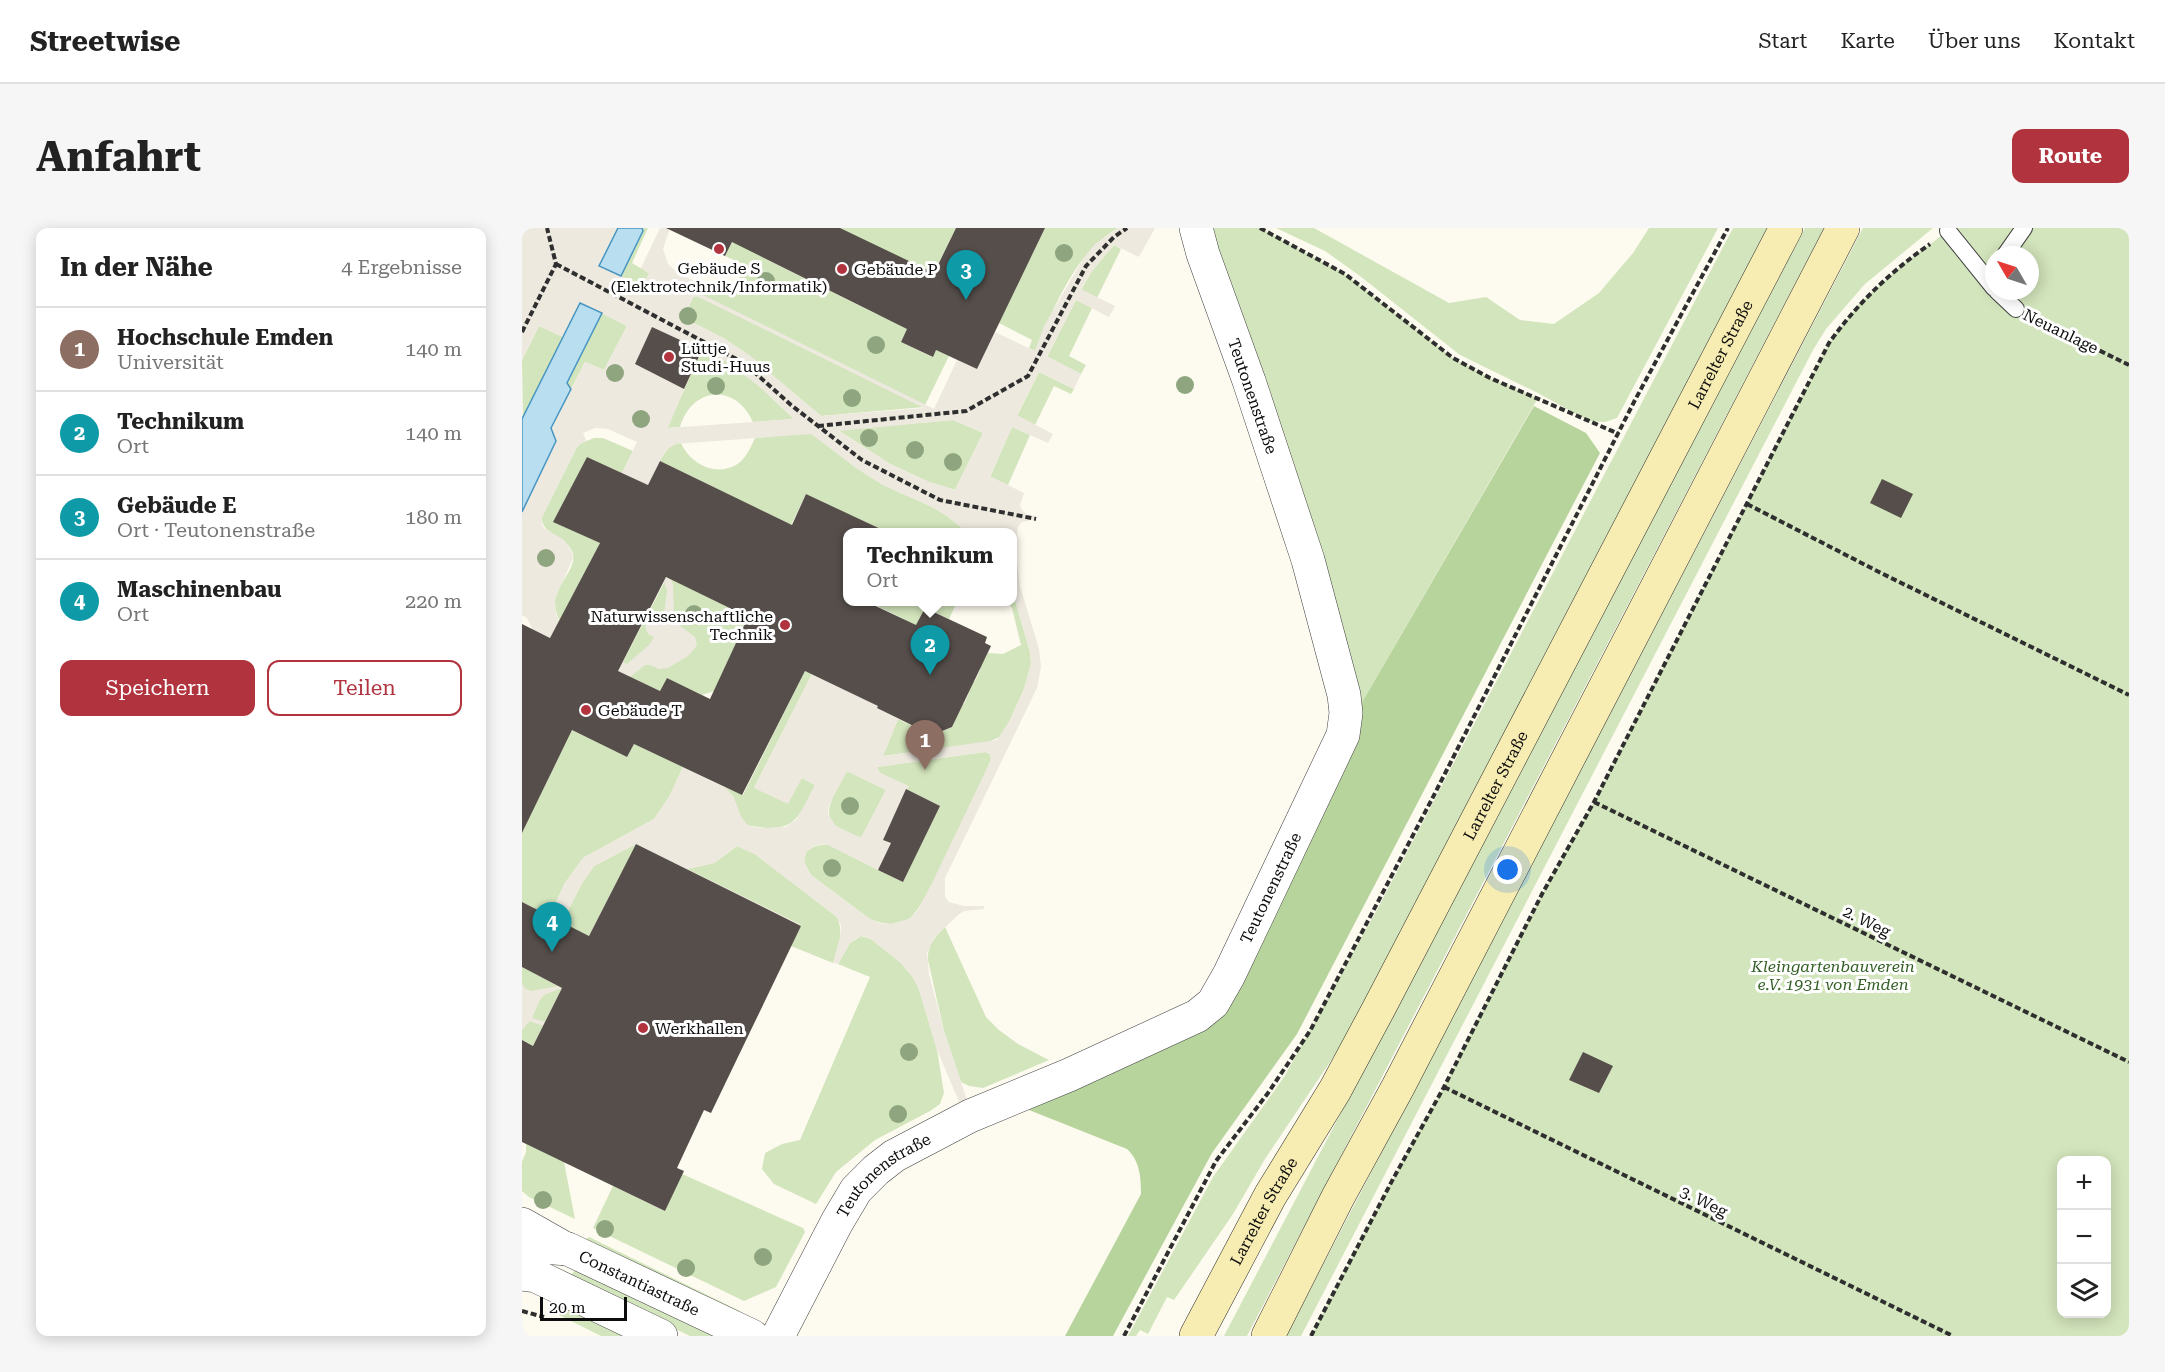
<!DOCTYPE html>
<html lang="de">
<head>
<meta charset="utf-8">
<style>
  :root { --surface:#fff; --page:#f6f6f6; --text:#222; --muted:#767676; --line:#e0e0e0; --accent:#b0333e }
  body { margin:0; font-family:"Roboto Serif",serif; background:var(--page); color:var(--text) }
  .controls { position:absolute; right:18px; bottom:18px; display:grid; overflow:hidden; border-radius:12px; box-shadow:0 3px 15px #0003 }
  .controls button { width:54px; height:54px; display:grid; place-items:center; padding:0; border:0; border-bottom:2px solid var(--line); background:var(--surface); color:var(--text); font:30px sans-serif }
  .compass { position:absolute; left:1463px; top:18px; width:54px; height:54px; border-radius:50%; background:var(--surface); box-shadow:0 3px 15px #0003; rotate:309deg }
  .scale { position:absolute; left:18px; bottom:15px; width:87px; box-sizing:border-box; padding-left:6px; border:3px solid #0d0d0d; border-top:0; font-size:16px; line-height:21px; white-space:nowrap; color:#0d0d0d; -webkit-text-stroke:4px #fff; paint-order:stroke }
  .you { position:absolute; left:986px; top:642px; width:21px; height:21px; margin:-15px; border:4px solid #fff; border-radius:50%; background:#1a73e8; box-shadow:0 0 0 9px #1a73e833 }
  .badge { display:grid; place-items:center; width:39px; height:39px; border-radius:50%; background:var(--accent); color:#fff; font-size:20px; font-weight:700 }
  .pin { position:absolute; translate:-50% -50px; filter:drop-shadow(0 2px 3px #0008) }
  .pin::after { content:''; position:absolute; top:32px; width:21px; height:18px; background:inherit; clip-path:polygon(0 0,100% 0,50% 100%) }
  .popup { position:absolute; left:321px; top:300px; width:174px; height:78px; box-sizing:border-box; display:grid; place-content:center; border-radius:12px; background:var(--surface); filter:drop-shadow(0 2px 4px #0005); font-size:20px; white-space:nowrap; color:var(--muted) }
  .popup b { font-size:22px; color:var(--text) }
  .popup::after { content:''; position:absolute; left:50%; top:100%; margin-left:-12px; border:12px solid transparent; border-top-color:var(--surface) }
  .list { margin:0; padding:0; list-style:none }
  h2 { display:flex; justify-content:space-between; align-items:center; height:78px; margin:0; padding:0 24px; font-size:26px }
  h2 small { font-size:20px; font-weight:400; color:var(--muted) }
  .list li { display:grid; grid-template-columns:39px 1fr auto; gap:18px; align-items:center; box-sizing:border-box; height:84px; padding:0 24px; border-top:2px solid var(--line) }
  .list b { display:block; font-size:22px; white-space:nowrap }
  .list p { margin:0; font-size:20px; white-space:nowrap; color:var(--muted) }
  .list em { font-size:20px; font-style:normal; color:var(--muted) }
  .actions { display:flex; gap:12px; padding:18px 24px }
  .actions a { flex:1; padding:14px 0; border:2px solid var(--accent); border-radius:12px; text-align:center; font-size:21px; color:var(--accent) }
  .actions .main { background:var(--accent); color:#fff }
  .icon { flex:none; width:33px; height:33px; fill:none; stroke:currentColor; stroke-width:2; stroke-linecap:round; stroke-linejoin:round }
  .map { position:relative; flex:none; width:1607px; height:1108px; overflow:hidden; border-radius:12px }
  header { display:flex; align-items:center; gap:36px; box-sizing:border-box; height:84px; padding:0 30px; background:var(--surface); border-bottom:2px solid var(--line) }
  header strong { font-size:28px }
  nav { display:flex; gap:33px; margin-inline-start:auto; font-size:21px }
  .intro { display:flex; align-items:center; justify-content:space-between; box-sizing:border-box; height:144px; padding:0 36px }
  h1 { margin:0; font-size:42px }
  .button { padding:15px 27px; border-radius:12px; background:var(--accent); color:#fff; font-size:21px; font-weight:700 }
  main { display:flex; gap:36px; padding:0 36px }
  aside { flex:1; background:var(--surface); border-radius:12px; box-shadow:0 3px 15px #0003 }
  .map>svg:first-child { display:block }
</style>
</head>
<body>
<header>
<strong>Streetwise</strong>
<nav><a>Start</a><a>Karte</a><a>Über uns</a><a>Kontakt</a></nav>
</header>
<div class="intro"><h1>Anfahrt</h1><a class="button">Route</a></div>
<main>
<aside>
<h2>In der Nähe<small>4 Ergebnisse</small></h2>
<ul class="list">
<li><span class="badge" style="background:#8d6e63">1</span><div><b>Hochschule Emden</b><p>Universität</p></div><em>140 m</em></li>
<li><span class="badge" style="background:#0f9aa8">2</span><div><b>Technikum</b><p>Ort</p></div><em>140 m</em></li>
<li><span class="badge" style="background:#0f9aa8">3</span><div><b>Gebäude E</b><p>Ort · Teutonenstraße</p></div><em>180 m</em></li>
<li><span class="badge" style="background:#0f9aa8">4</span><div><b>Maschinenbau</b><p>Ort</p></div><em>220 m</em></li>
</ul>
<div class="actions"><a class="main">Speichern</a><a>Teilen</a></div>
</aside>
<div class="map">
<svg width="1607" height="1108" viewBox="0 0 1607 1108">
  <rect width="100%" height="100%" fill="#fdfaef"/>
  <path fill="#d3e5bc" fill-rule="evenodd" d="M120,0H126L110,35L127,45L121,59L99,48L120,3Z
    M218,0L236,27L356,87L368,65L396,78L379,114L410,129L414,122L427,128L403,177L180,67L186,58L209,68L223,37L203,28Z
    M318,0H434L401,66Z
    M523,0H596C553,24 532,80 513,123L507,120L510,112L477,95Z
    M674,0H738L823,46L931,130L968,150L1016,170L821,507Z
    M754,0H792L927,75L964,69L998,92L1032,96L1077,65L1111,25L1127,0H1196L1095,190L1083,194L1067,193L1014,164L938,127L838,48L803,23Z
    M1211,0H1247L820,816L743,931L711,986L652,1072L645,1069L626,1106L618,1102L614,1108H606L691,949L762,849L857,678Z
    M1283,0H1302L725,1108H702Z
    M1341,0H1411L1343,56L1304,101L1291,122L779,1108H764Z
    M1430,0H1607V1108H789L871,951L922,859L1020,666L1072,574L1307,115L1337,76L1380,37ZM1472,27H1508V63H1472ZM1540,932H1584V1086H1540Z
    M592,17L599,21L575,70L559,62L570,43Z
    M171,69H177L402,179L299,188L228,128L203,111L162,90Z
    M554,72L570,80L547,128L564,137L559,146L525,129Z
    M80,85L105,98L82,142L63,134L49,161L45,156Z
    M17,98L41,109L1,190L0,132Z
    M180,122C209,126 251,172 272,191L231,194C214,155 170,158 158,199L145,200Z
    M517,144L552,161L549,166L532,158L513,197L495,188Z
    M431,192L461,205L433,262L407,254L368,236L316,202Z
    M490,199L508,207L486,257L468,249Z
    M286,205L293,208L333,239L361,257L410,279L425,288L445,304H348L351,298L284,266L269,297L138,233C143,224 147,216 159,215C168,235 192,249 214,237C223,232 229,219 233,210Z
    M72,210H81L111,223L100,245L65,229L32,293L78,315L42,384L40,396C18,363 55,348 51,326C47,308 19,308 20,289L55,219L59,215Z
    M145,349L226,389L192,463L180,467L145,450L138,463L89,440L101,434Z
    M491,365L508,424L509,436L502,461L488,492L478,509L466,514L361,528L376,491L415,510L418,504L430,499L434,489L431,480L442,476L447,465L440,462L443,456L453,453L458,442L452,432L463,431L466,425L481,426L499,417L490,380L486,374H490Z
    M326,374H431L433,378L427,391L403,380L391,404L382,391L347,374L332,405L306,392Z
    M283,443L290,446L232,560L280,550L293,557C275,595 270,606 225,597L219,589L211,568L202,559L221,567Z
    M50,502L105,529L112,516L161,539L147,569L132,591L61,630L43,655L27,688L0,674V605Z
    M463,524L468,526L469,532C456,558 405,680 387,691C375,699 360,696 348,691L289,647L282,634L284,624C292,618 297,616 307,617L356,642L386,558L358,545L355,539Z
    M325,543L364,562L339,610C331,606 321,603 314,598C296,585 318,557 325,543Z
    M114,616L67,708L40,695L59,657L72,638Z
    M215,618L233,626L315,689C322,705 317,719 311,735L269,718L279,697L165,641L192,635Z
    M423,699L464,789L477,802L496,816L527,832L461,860L447,858L439,854L422,803L406,732C405,717 413,709 423,699Z
    M339,708L349,711L379,735L390,748L397,761L415,822L422,865L418,876L408,883L353,912L314,944L294,976L252,956L240,941L243,925L260,916L278,912L348,749L316,736L328,715Z
    M0,739L40,760L11,818L0,812Z
    M4,916L42,934L53,991L7,969L0,963V934L4,924Z
    M160,946L281,1000L283,1004L254,1059L222,1073L71,1000L91,958L143,983Z
    M67,1009L218,1083L219,1086L63,1012Z
    M55,1040L194,1108H168L51,1051L49,1047Z
    M37,1071L114,1108H79L31,1084Z"/>
  <path fill="#b8d49d" d="M1012,178L1064,205L1078,225L775,806L690,925L591,1108H543L619,966C619,950 618,933 605,921L502,880L675,788L821,507Z"/>
  <path fill="#ede9df" fill-rule="evenodd" d="M0,0H96L77,38L121,58L127,45L119,40L138,0H148L141,21L146,36L158,47L186,58L181,67L412,181L435,132L455,141L473,104L513,123L522,98L561,31L573,16L596,0H633L617,29L592,17L570,43L559,61L593,78L587,89L554,72L525,128L559,146L552,161L517,144L495,187L531,206L526,215L490,199L468,248L502,265L498,277L500,282L505,287L514,288V291L500,294L496,299L493,317L498,358L517,421L519,439L515,460L423,650V669L427,674L442,678H462V681L442,683L436,687L412,710L405,725L407,746L422,803L450,887L444,890L415,822L397,761L390,748L379,735L349,711L344,709L339,708L333,711L328,715L316,736L311,735L319,705V697L315,689L233,626L214,618L192,635L165,641L114,616L72,638L59,657L40,695L27,688L43,655L61,630L132,591L147,569L161,539L202,559L211,568L219,589L225,597L238,600L264,599L275,591L293,557L280,550L266,576L232,560L290,446L361,467L356,480L376,491L361,528L475,512L488,492L502,461L509,436L508,424L491,365L490,304H445L425,288L410,279L361,257L333,239L289,206L153,216L143,223L126,257L100,245L115,214L86,201L73,200L61,205L64,212L55,219L20,289V296L22,300L42,312L49,322L51,330L33,371L34,387L40,396L35,413L11,402L5,390L0,387V284L34,213L29,201L63,134L82,142L105,98L58,75L41,109L17,98L0,132ZM171,69H177L402,180L299,188L228,128L203,111L162,90ZM130,99L199,130L237,158L272,191L146,200L162,161L113,136ZM431,192L461,205L433,262L407,254L368,236L317,203ZM463,524L468,526L469,532L411,653L396,682L387,691L368,696L357,695L348,691L289,647L282,634L284,624L293,618L299,616L306,617L381,654L418,578L385,562L387,558L358,545L355,539ZM325,543L364,562L339,610L314,598L306,586L307,577Z
    M145,349L149,352L151,356L152,388L157,397L173,409L175,416L173,420L166,428L146,440L137,441L128,437H123L108,449L89,440L94,431L105,436L128,416L132,409L126,406L123,399L128,392L136,390L144,393L142,387L145,363L142,353Z
    M0,756L4,761L9,763L37,758L40,760L22,767L18,772L10,790L23,794L21,798L8,793L0,802Z"/>
  <path fill="#b9def0" stroke="#4795c0" stroke-width="1.5" d="M96,0H120L121,3L99,48L77,38Z
    M58,75L80,85L45,155L49,161L29,200L34,213L0,284V191Z"/>
  <path fill="#554e4b" fill-rule="evenodd" d="M144,0H318L412,45L434,0H523L455,141L414,122L411,129L379,114L385,101L210,14L203,28Z
    M130,99L180,122L162,161L113,136Z
    M65,229L126,257L138,233L270,297L284,266L365,304H326V374H345L394,397L403,380L465,409L463,415L469,418L430,499L410,507L355,480L356,478L283,443L220,567L112,516L105,529L50,502L0,605V396L28,410L78,315L31,294ZM144,349L226,389L188,471L145,450L138,463L96,443Z
    M1360,251L1391,266L1379,290L1348,275Z
    M384,561L418,578L381,654L356,642L369,615L361,612Z
    M114,616L279,698L189,885L182,882L155,940L162,943L143,983L0,914V812L11,818L40,760L0,739V674L67,708Z
    M1061,824L1091,838L1077,865L1047,852Z"/>
  <g fill="none" stroke-linecap="round" stroke-linejoin="round">
    <defs>
      <path id="lane" d="M1426,3L1472,60
        M1483,27L1502,0
        M1475,63L1494,81"/>
      <g id="street">
        <path d="M0,996L44,1021"/>
        <path id="s1" d="M0,1025L19,1019L46,1021L230,1108"/>
        <path d="M0,1046L14,1048L139,1108"/>
        <path id="s2" d="M256,1108L315,994L334,962L354,942L372,928L448,888L547,847L675,788L691,775L707,747L821,507L824,485L822,467L786,332L727,153L681,26L674,0"/>
      </g>
      <g id="secondary">
        <path id="s3" d="M674,1108L748,968L813,862L856,782L1264,0"/>
        <path d="M746,1108L816,969L876,859L1321,0"/>
      </g>
    </defs>
    <use href="#lane" stroke="#404040" stroke-width="18"/>
    <use href="#street" stroke="#404040" stroke-width="34"/>
    <use href="#secondary" stroke="#2f2f2f" stroke-width="34"/>
    <path stroke="#2f2f2f" stroke-width="4" stroke-dasharray="6 3" stroke-linecap="butt" d="M738,0L823,46L931,130L968,150L1097,206
      M34,36L222,135L269,177L340,232L418,272L514,291
      M1513,91L1607,137
      M0,104L34,36L25,0
      M296,198L444,183L506,148L564,38L592,9L605,0
      M1225,276L1357,344L1607,467
      M1072,574L1607,834
      M922,859L1431,1108
      M0,1083L22,1089
      M602,1108L694,933L746,865L788,803L910,571L1113,172L1206,0
      M789,1108L871,951L922,859L1020,666L1072,574L1307,115C1335,76 1368,44 1408,16"/>
    <use href="#lane" stroke="#fff" stroke-width="16"/>
    <use href="#street" stroke="#fff" stroke-width="33"/>
    <use href="#secondary" stroke="#f7ecb1" stroke-width="33"/>
  </g>
  <g fill="#8ea57f">
    <circle cx="542" cy="25" r="9"/>
    <circle cx="244" cy="53" r="9"/>
    <circle cx="166" cy="88" r="9"/>
    <circle cx="354" cy="117" r="9"/>
    <circle cx="93" cy="145" r="9"/>
    <circle cx="663" cy="157" r="9"/>
    <circle cx="194" cy="158" r="9"/>
    <circle cx="330" cy="170" r="9"/>
    <circle cx="119" cy="191" r="9"/>
    <circle cx="347" cy="210" r="9"/>
    <circle cx="393" cy="222" r="9"/>
    <circle cx="431" cy="234" r="9"/>
    <circle cx="24" cy="330" r="9"/>
    <circle cx="172" cy="386" r="9"/>
    <circle cx="328" cy="578" r="9"/>
    <circle cx="310" cy="640" r="9"/>
    <circle cx="387" cy="824" r="9"/>
    <circle cx="376" cy="886" r="9"/>
    <circle cx="21" cy="972" r="9"/>
    <circle cx="83" cy="1001" r="9"/>
    <circle cx="241" cy="1029" r="9"/>
    <circle cx="164" cy="1040" r="9"/>
  </g>
  <g fill="#b0333e" stroke="#fff" stroke-width="2">
    <circle cx="197" cy="21" r="6"/>
    <circle cx="320" cy="41" r="6"/>
    <circle cx="147" cy="129" r="6"/>
    <circle cx="263" cy="397" r="6"/>
    <circle cx="64" cy="482" r="6"/>
    <circle cx="121" cy="800" r="6"/>
  </g>
  <g text-anchor="middle" stroke-width="6" stroke-linejoin="round" paint-order="stroke">
    <g font-size="16" fill="#0d0d0d" stroke="#fff" text-anchor="start">
      <text x="197" y="46" text-anchor="middle">Gebäude S<tspan x="197" dy="18">(Elektrotechnik/Informatik)</tspan></text>
      <text x="332" y="47">Gebäude P</text>
      <text x="159" y="126">Lüttje<tspan x="159" dy="18">Studi-Huus</tspan></text>
      <text x="251" y="394" text-anchor="end">Naturwissenschaftliche<tspan x="251" dy="18">Technik</tspan></text>
      <text x="76" y="488">Gebäude T</text>
      <text x="133" y="806">Werkhallen</text>
    </g>
    <g font-size="16" fill="#0d0d0d" stroke="#fff">
      <text transform="translate(1539 103) rotate(26)" y="6">Neuanlage</text>
      <text dy="6" stroke="none"><textPath href="#s3" startOffset="1113">Larrelter Straße</textPath></text>
      <text transform="translate(731 168) rotate(71)" y="6">Teutonenstraße</text>
      <text dy="6" stroke="none"><textPath href="#s3" startOffset="627">Larrelter Straße</textPath></text>
      <text dy="6" stroke="none"><textPath href="#s2" startOffset="700">Teutonenstraße</textPath></text>
      <text transform="translate(1345 693) rotate(26)" y="6">2. Weg</text>
      <text dy="6" stroke="none"><textPath href="#s2" startOffset="196">Teutonenstraße</textPath></text>
      <text transform="translate(1182 973) rotate(26)" y="6">3. Weg</text>
      <text dy="6" stroke="none"><textPath href="#s3" startOffset="142">Larrelter Straße</textPath></text>
      <text dy="6" stroke="none"><textPath href="#s1" startOffset="126">Constantiastraße</textPath></text>
    </g>
    <g font-size="16" font-style="italic" fill="#335f24" stroke="#fff">
      <text x="1311" y="744">Kleingartenbauverein<tspan x="1311" dy="18">e.V. 1931 von Emden</tspan></text>
    </g>
  </g>
</svg>
<div class="controls">
<button>+</button>
<button>−</button>
<button><svg class="icon" aria-label="layers" viewBox="0 0 24 24"><path d="M12 4l9 5-9 5-9-5zM3 14l9 5 9-5"/></svg></button>
</div>
<svg class="compass" viewBox="-18 -18 36 36"><path d="M0-13l5 13h-10z" fill="#e53935"/><path d="M0 13l5-13h-10z" fill="#767676"/></svg>
<div class="scale">20 m</div>
<div class="you"></div>
<div class="pin badge" style="left:403px;top:542px;background:#8d6e63">1</div>
<div class="pin badge" style="left:408px;top:447px;background:#0f9aa8">2</div>
<div class="popup"><b>Technikum</b>Ort</div>
<div class="pin badge" style="left:444px;top:72px;background:#0f9aa8">3</div>
<div class="pin badge" style="left:30px;top:724px;background:#0f9aa8">4</div>
</div>
</main>
</body>
</html>
